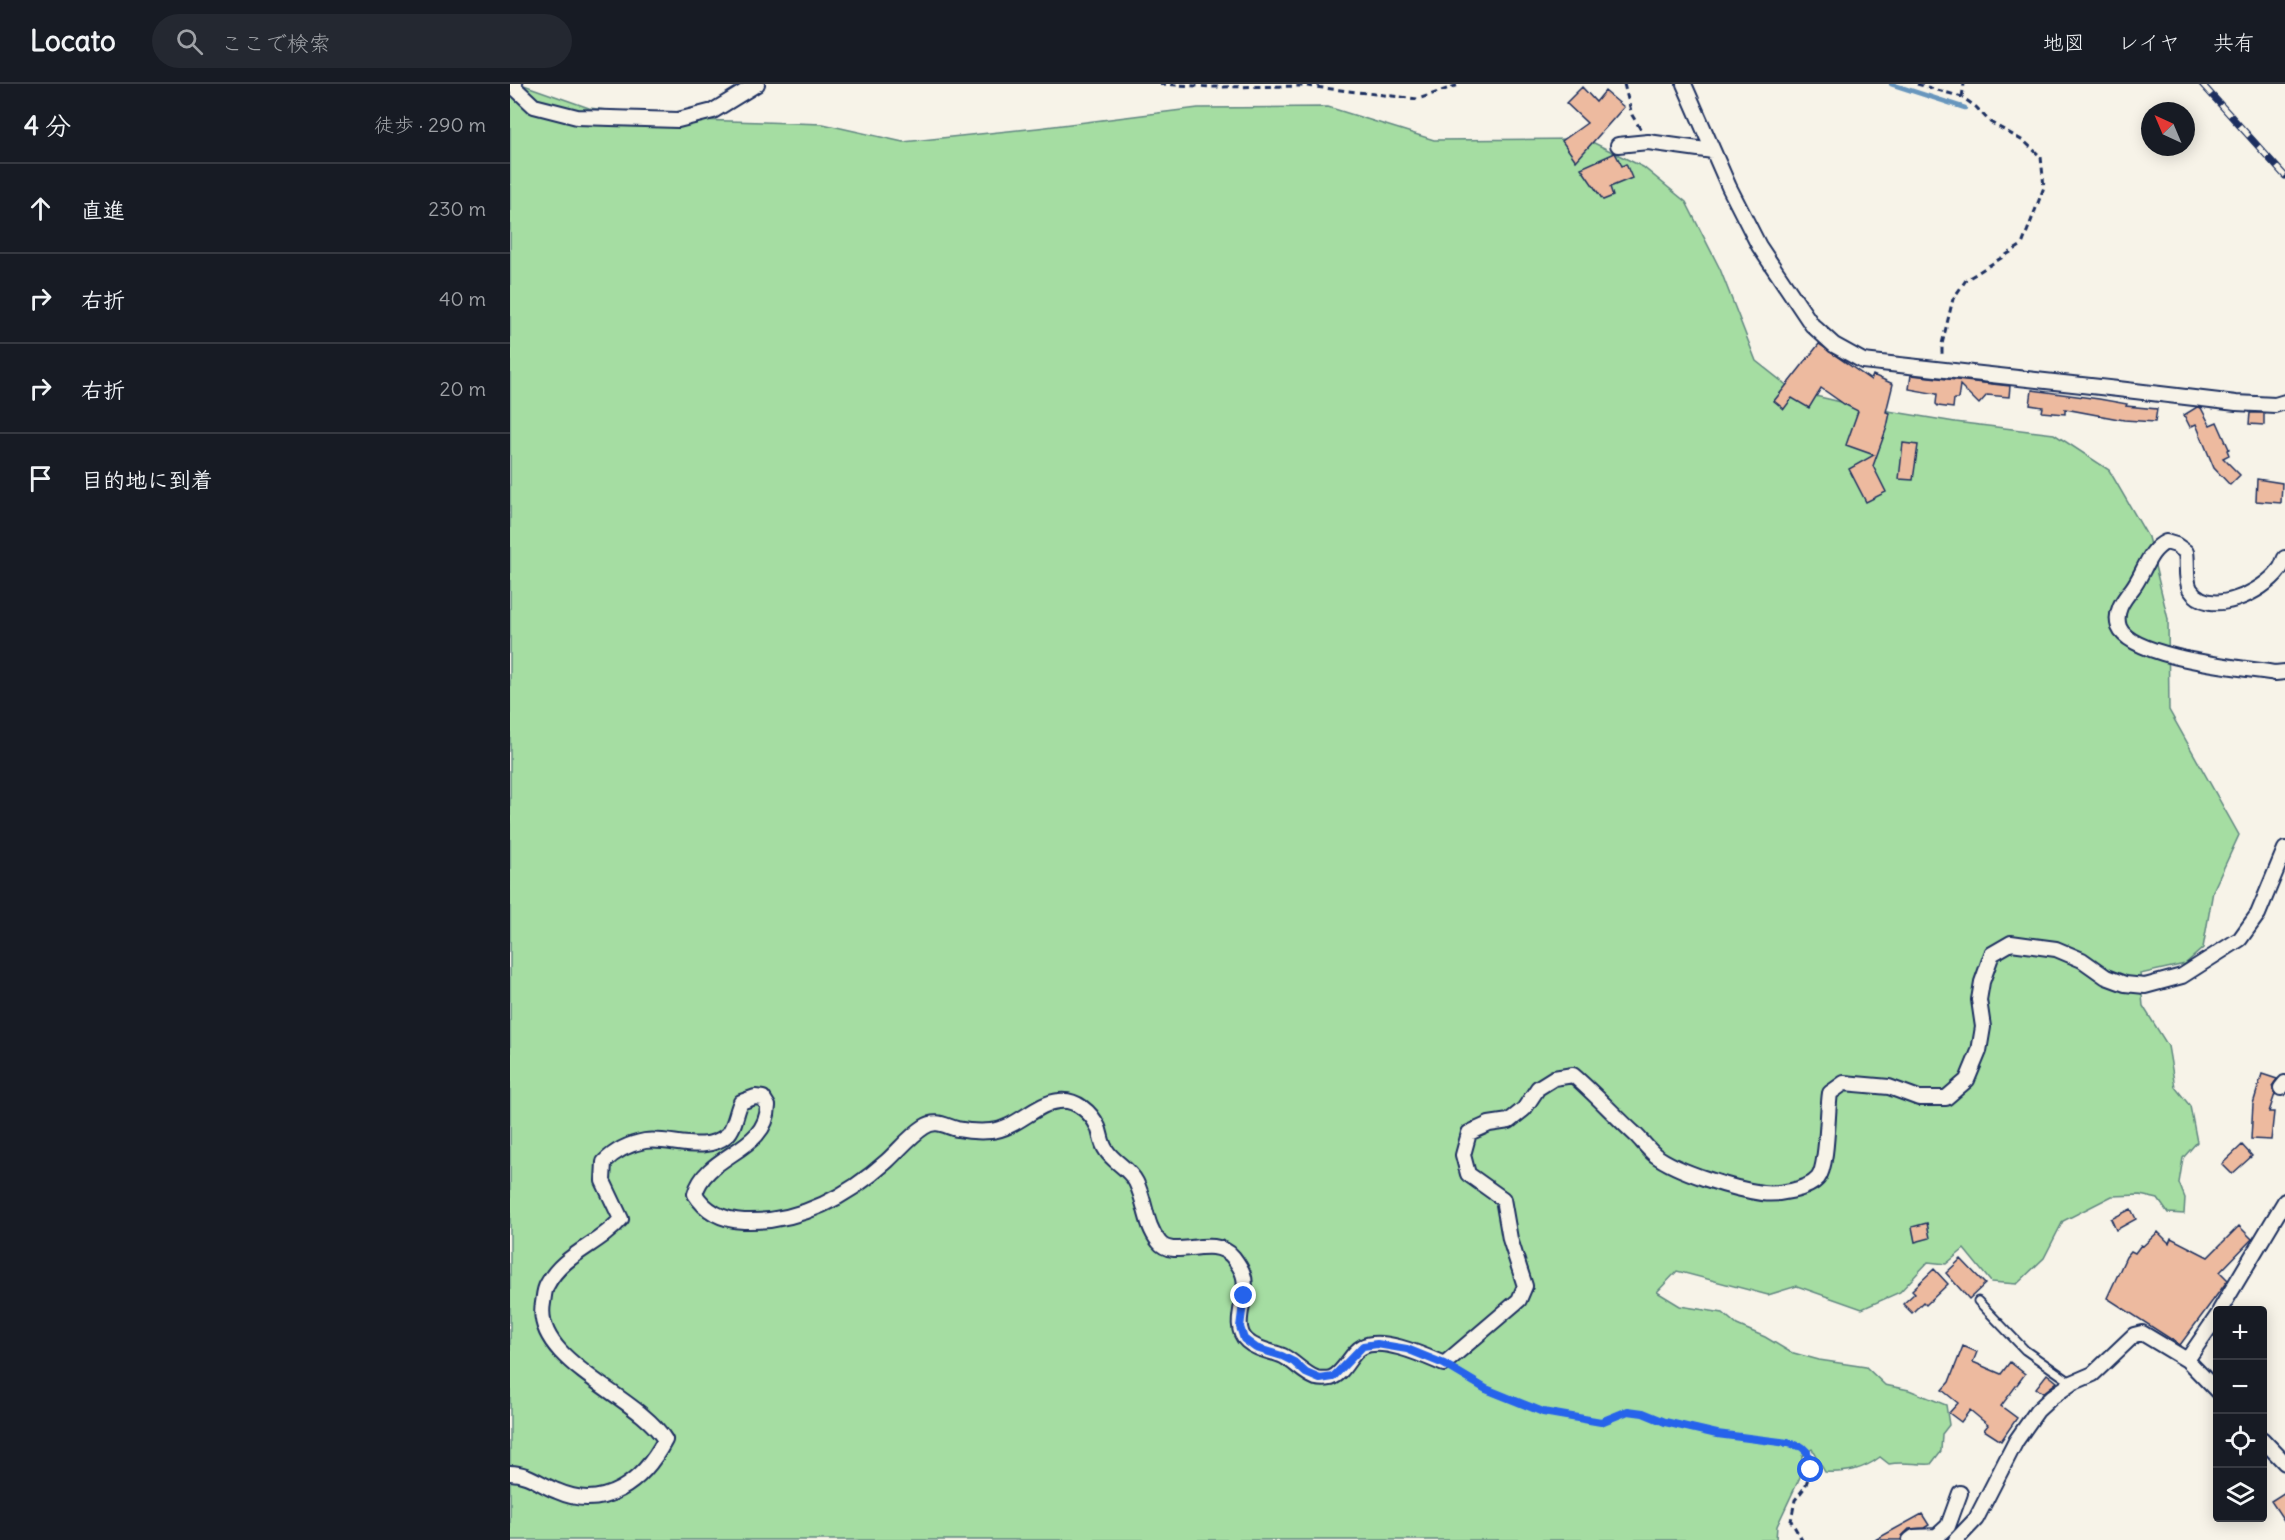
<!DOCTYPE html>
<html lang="ja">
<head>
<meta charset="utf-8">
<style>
  :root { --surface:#171b24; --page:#242831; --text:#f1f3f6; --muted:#9ea1a6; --line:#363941 }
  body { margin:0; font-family:Delius,"Klee One",sans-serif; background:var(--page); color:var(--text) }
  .controls { position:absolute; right:18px; bottom:18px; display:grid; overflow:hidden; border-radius:6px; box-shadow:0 3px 15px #0003 }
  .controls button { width:54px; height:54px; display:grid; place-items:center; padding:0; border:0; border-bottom:2px solid var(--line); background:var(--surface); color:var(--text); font:30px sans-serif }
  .compass { position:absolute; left:1631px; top:18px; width:54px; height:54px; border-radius:50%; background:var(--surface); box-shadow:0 3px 15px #0003; rotate:316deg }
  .stop { position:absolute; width:18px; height:18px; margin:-14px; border:4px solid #2563eb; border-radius:50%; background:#fff }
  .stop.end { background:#2563eb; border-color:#fff; box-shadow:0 2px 6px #0008 }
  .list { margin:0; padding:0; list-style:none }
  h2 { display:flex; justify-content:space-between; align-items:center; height:78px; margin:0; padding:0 24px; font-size:26px }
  h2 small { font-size:20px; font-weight:400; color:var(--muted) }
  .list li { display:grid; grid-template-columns:39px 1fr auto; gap:18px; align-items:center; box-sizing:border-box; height:90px; padding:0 24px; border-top:2px solid var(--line) }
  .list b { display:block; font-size:22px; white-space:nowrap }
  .list em { font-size:20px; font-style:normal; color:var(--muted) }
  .icon { flex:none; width:33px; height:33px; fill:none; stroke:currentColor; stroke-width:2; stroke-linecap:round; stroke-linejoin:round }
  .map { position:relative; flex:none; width:1775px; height:1456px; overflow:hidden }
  header { display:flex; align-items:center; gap:36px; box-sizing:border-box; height:84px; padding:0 30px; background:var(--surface); border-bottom:2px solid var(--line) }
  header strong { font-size:28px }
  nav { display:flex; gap:33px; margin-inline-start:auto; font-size:21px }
  .search { width:420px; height:54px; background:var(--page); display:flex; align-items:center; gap:15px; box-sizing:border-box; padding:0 21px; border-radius:33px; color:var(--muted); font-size:22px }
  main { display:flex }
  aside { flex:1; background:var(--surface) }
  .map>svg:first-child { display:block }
</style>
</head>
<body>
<header>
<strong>Locato</strong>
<div class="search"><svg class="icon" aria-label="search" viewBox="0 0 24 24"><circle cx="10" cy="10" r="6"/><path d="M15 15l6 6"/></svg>ここで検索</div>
<nav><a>地図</a><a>レイヤ</a><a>共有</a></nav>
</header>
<main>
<aside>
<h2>4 分<small>徒歩 · 290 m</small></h2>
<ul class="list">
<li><svg class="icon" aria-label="ahead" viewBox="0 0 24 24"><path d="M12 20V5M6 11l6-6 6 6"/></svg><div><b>直進</b></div><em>230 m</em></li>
<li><svg class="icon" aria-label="right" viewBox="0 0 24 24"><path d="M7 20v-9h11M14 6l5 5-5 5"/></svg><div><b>右折</b></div><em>40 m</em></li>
<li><svg class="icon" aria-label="right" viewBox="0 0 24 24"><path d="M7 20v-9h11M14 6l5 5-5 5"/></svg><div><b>右折</b></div><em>20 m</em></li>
<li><svg class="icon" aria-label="arrive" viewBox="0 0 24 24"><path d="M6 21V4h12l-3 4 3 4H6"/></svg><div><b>目的地に到着</b></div></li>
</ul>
</aside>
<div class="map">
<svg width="1775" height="1456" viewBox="0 0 1775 1456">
  <rect width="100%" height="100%" fill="#f7f3e8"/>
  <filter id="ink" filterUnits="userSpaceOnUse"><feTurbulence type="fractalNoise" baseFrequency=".0167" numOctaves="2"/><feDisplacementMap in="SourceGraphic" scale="12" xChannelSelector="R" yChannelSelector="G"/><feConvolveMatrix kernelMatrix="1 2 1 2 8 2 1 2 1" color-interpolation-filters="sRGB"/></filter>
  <g filter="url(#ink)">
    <path fill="#a5dda2" stroke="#608680" stroke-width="1.5" d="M0,0H11L79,24L186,36L313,40L393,58L528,44L688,24L818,23L924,56L1076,55L1133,83L1176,118L1210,185L1246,277L1284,307L1348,322L1445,338L1544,350L1599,386L1638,453L1658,535L1659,626L1729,751L1703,807L1693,864L1675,880L1630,890L1633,922L1658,962L1665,1003L1680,1022L1687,1058L1673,1074L1669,1099L1675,1114L1674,1130L1658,1129L1648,1115L1630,1111L1602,1112L1553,1137L1534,1174L1507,1200L1481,1198L1454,1165L1436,1180L1418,1178L1390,1208L1352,1225L1287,1202L1258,1211L1167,1187L1147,1208L1170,1222L1213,1229L1227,1241L1255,1253L1280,1268L1309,1276L1356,1283L1375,1301L1399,1306L1436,1321L1439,1341L1432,1350L1431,1367L1421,1380C1407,1381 1393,1377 1379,1380L1370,1373C1353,1386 1336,1389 1315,1388L1302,1365L1292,1372L1290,1393L1267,1442L1266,1456H0Z"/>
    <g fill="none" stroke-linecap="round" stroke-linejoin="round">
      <path stroke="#6796bd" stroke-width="4.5" d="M1381,0L1455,24"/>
    </g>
    <path fill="#edba9f" stroke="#1b2f5e" stroke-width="1.5" d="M1072,3L1086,18L1095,7L1114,23L1066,77L1052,57L1077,39L1056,19Z
      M1105,69L1112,82L1116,80L1122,94L1100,103L1103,112L1093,116L1071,84Z
      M1309,260L1361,296L1363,291L1383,300L1376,328L1380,329L1377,343L1363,382L1376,408L1356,418L1339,385L1364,371L1336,361L1348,327L1334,320L1311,304L1299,324L1282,314L1274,325L1264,317Z
      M1401,291L1500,302L1499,313L1477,311L1469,320L1450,301L1448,315H1444L1443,324L1428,322L1426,320L1427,310L1399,305Z
      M1522,306L1589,315L1617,320L1616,322L1647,325L1645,338L1614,336L1555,325V330L1532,328L1533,323L1520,321Z
      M1687,323L1691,324L1700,341L1707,338L1719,365L1717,366L1719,371L1713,374L1730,391L1720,401L1704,384L1686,340L1680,343L1674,331Z
      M1740,329H1754V341L1739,340Z
      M1393,359L1408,361L1403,396L1389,395Z
      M1747,395L1772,399L1771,419L1746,417Z
      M1752,990L1767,995L1762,1002L1765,1010L1759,1028H1764L1761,1056L1741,1055L1743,1020Z
      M1732,1061L1742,1072L1722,1090L1712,1080Z
      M1621,1125L1626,1135L1606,1146L1601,1135Z
      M1417,1139L1420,1154L1405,1158L1402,1143Z
      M1729,1142L1742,1155L1710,1188L1718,1196L1670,1261L1597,1214L1616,1173L1621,1167L1625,1169L1631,1161L1633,1162L1648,1148L1659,1159L1661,1154L1698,1173Z
      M1451,1175L1475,1200L1459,1215L1436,1189Z
      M1424,1185L1438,1200L1416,1221L1413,1218L1402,1229L1393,1220L1405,1209L1402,1206Z
      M1453,1262L1467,1268L1463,1278L1491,1290L1500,1278L1515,1290L1491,1322L1507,1334L1491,1357L1474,1346L1478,1341L1460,1326L1451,1338L1439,1329L1448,1319L1432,1306L1439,1298Z
      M1537,1290L1547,1298L1533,1309L1526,1304Z
      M1775,1408V1438L1761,1417Z
      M1412,1430L1419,1441L1414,1444L1399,1445L1392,1452L1391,1456H1365Z"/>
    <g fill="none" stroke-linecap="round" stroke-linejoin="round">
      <defs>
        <path id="service" d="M1468,1217L1515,1266L1562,1299"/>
        <path id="minor" d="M4,0L7,6L24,22L67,33L168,36L203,27L247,0
          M1174,0L1219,103L1249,162L1302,241L1324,261L1353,277L1608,305L1726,319L1765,321L1775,318
          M1108,61L1138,58L1203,67
          M1775,474C1773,478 1772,483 1769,486C1753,508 1699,535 1680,505C1675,495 1678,480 1676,468L1666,461L1656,458C1638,466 1634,490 1622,505C1613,516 1604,528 1609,543C1621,574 1734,584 1765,589L1775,588
          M1771,1004L1775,999
          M1710,1226L1775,1117
          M1677,1276L1708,1231
          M1752,1355L1775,1379
          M0,1389C18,1389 31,1401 47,1407C94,1428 133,1398 155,1356C128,1311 22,1278 33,1219C34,1213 34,1206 37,1201C53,1170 89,1161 111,1135L93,1097L94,1078C106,1066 118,1060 135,1057C160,1053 194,1071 217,1051C225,1044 226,1028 231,1018L245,1013L253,1014L258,1022C257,1068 196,1069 185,1110C196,1128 213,1136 234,1137C290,1139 337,1113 377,1077C389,1066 400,1052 414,1043C426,1035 435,1042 447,1045C457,1047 470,1048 481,1047C506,1045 526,1019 549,1017C566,1015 581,1028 588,1043C591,1050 591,1059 596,1066C604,1079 619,1084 626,1098C636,1118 635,1141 649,1158C663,1177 703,1149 723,1173C726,1177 731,1184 733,1190C741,1209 719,1241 737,1257C747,1266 761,1267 773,1272C785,1278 793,1289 806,1294C811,1295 816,1295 821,1294C835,1289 840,1269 852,1263C872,1252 915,1272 934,1280L1009,1216L1015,1202L1000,1155L993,1115L958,1090L953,1071L959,1049L979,1040L999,1037L1014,1025L1028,1004L1044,994L1063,991C1085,1010 1104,1031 1126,1051C1132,1057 1138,1065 1145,1071C1167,1088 1224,1105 1252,1109C1267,1111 1298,1106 1308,1094C1318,1082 1317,1027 1320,1009L1334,999L1379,1003L1409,1014H1436L1457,996L1469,967L1473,943L1469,916L1472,898L1482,870L1501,859L1546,865L1572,876L1596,893L1615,900L1635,902L1672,892L1730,855L1748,830L1775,765
          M1400,1456L1404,1453L1427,1452L1438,1442L1450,1409
          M1446,1456L1466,1435L1506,1357L1527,1327L1542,1313L1562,1299L1583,1290L1624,1251L1632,1249L1677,1276L1708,1308"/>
      </defs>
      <use href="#service" stroke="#1b2f5e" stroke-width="11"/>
      <use href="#minor" stroke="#1b2f5e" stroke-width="18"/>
      <path stroke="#1b2f5e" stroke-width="3" stroke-dasharray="6 4.5" stroke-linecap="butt" d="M650,0L703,3L796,2L908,15L951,0
        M1114,0L1122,31L1131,46
        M1407,0L1452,13L1466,23L1480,38L1515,58L1531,73L1534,103L1512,161L1456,196L1443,215L1432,260V272
        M1452,13L1454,0
        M946,1286L976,1305L1033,1328L1091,1338L1118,1327L1133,1329L1154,1338L1207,1350L1278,1359L1292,1363L1297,1368L1301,1386L1295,1403L1285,1416L1281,1437L1292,1456"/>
      <use href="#service" stroke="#f7f3e8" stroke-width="7"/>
      <use href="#minor" stroke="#f7f3e8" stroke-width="14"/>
      <defs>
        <path id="rail" d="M1692,0L1775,92"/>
      </defs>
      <use href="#rail" stroke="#1b2f5e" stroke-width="7"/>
      <use href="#rail" stroke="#f7f3e8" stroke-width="4.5" stroke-dasharray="14" stroke-linecap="butt"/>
    </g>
  </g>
  <g fill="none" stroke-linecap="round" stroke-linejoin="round" filter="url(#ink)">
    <path stroke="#2563eb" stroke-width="8" d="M734,1212L730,1243L734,1255L746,1264L772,1272L784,1278L796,1289L810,1295L823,1293L853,1262L867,1260L897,1265L934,1280L976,1305L1033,1328L1091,1338L1118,1327L1133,1329L1155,1338L1207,1350L1278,1359L1292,1363L1297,1368L1301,1386"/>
  </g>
</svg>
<div class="controls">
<button>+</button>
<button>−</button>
<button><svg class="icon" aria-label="locate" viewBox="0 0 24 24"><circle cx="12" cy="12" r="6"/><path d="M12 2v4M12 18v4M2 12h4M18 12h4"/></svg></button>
<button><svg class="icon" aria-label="layers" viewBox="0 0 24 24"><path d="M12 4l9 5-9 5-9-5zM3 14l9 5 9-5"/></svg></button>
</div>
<svg class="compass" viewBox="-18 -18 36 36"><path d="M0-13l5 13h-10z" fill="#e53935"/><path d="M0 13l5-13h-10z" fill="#9ea1a6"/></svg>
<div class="stop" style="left:1301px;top:1386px"></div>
<div class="stop end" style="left:734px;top:1212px"></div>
</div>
</main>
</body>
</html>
